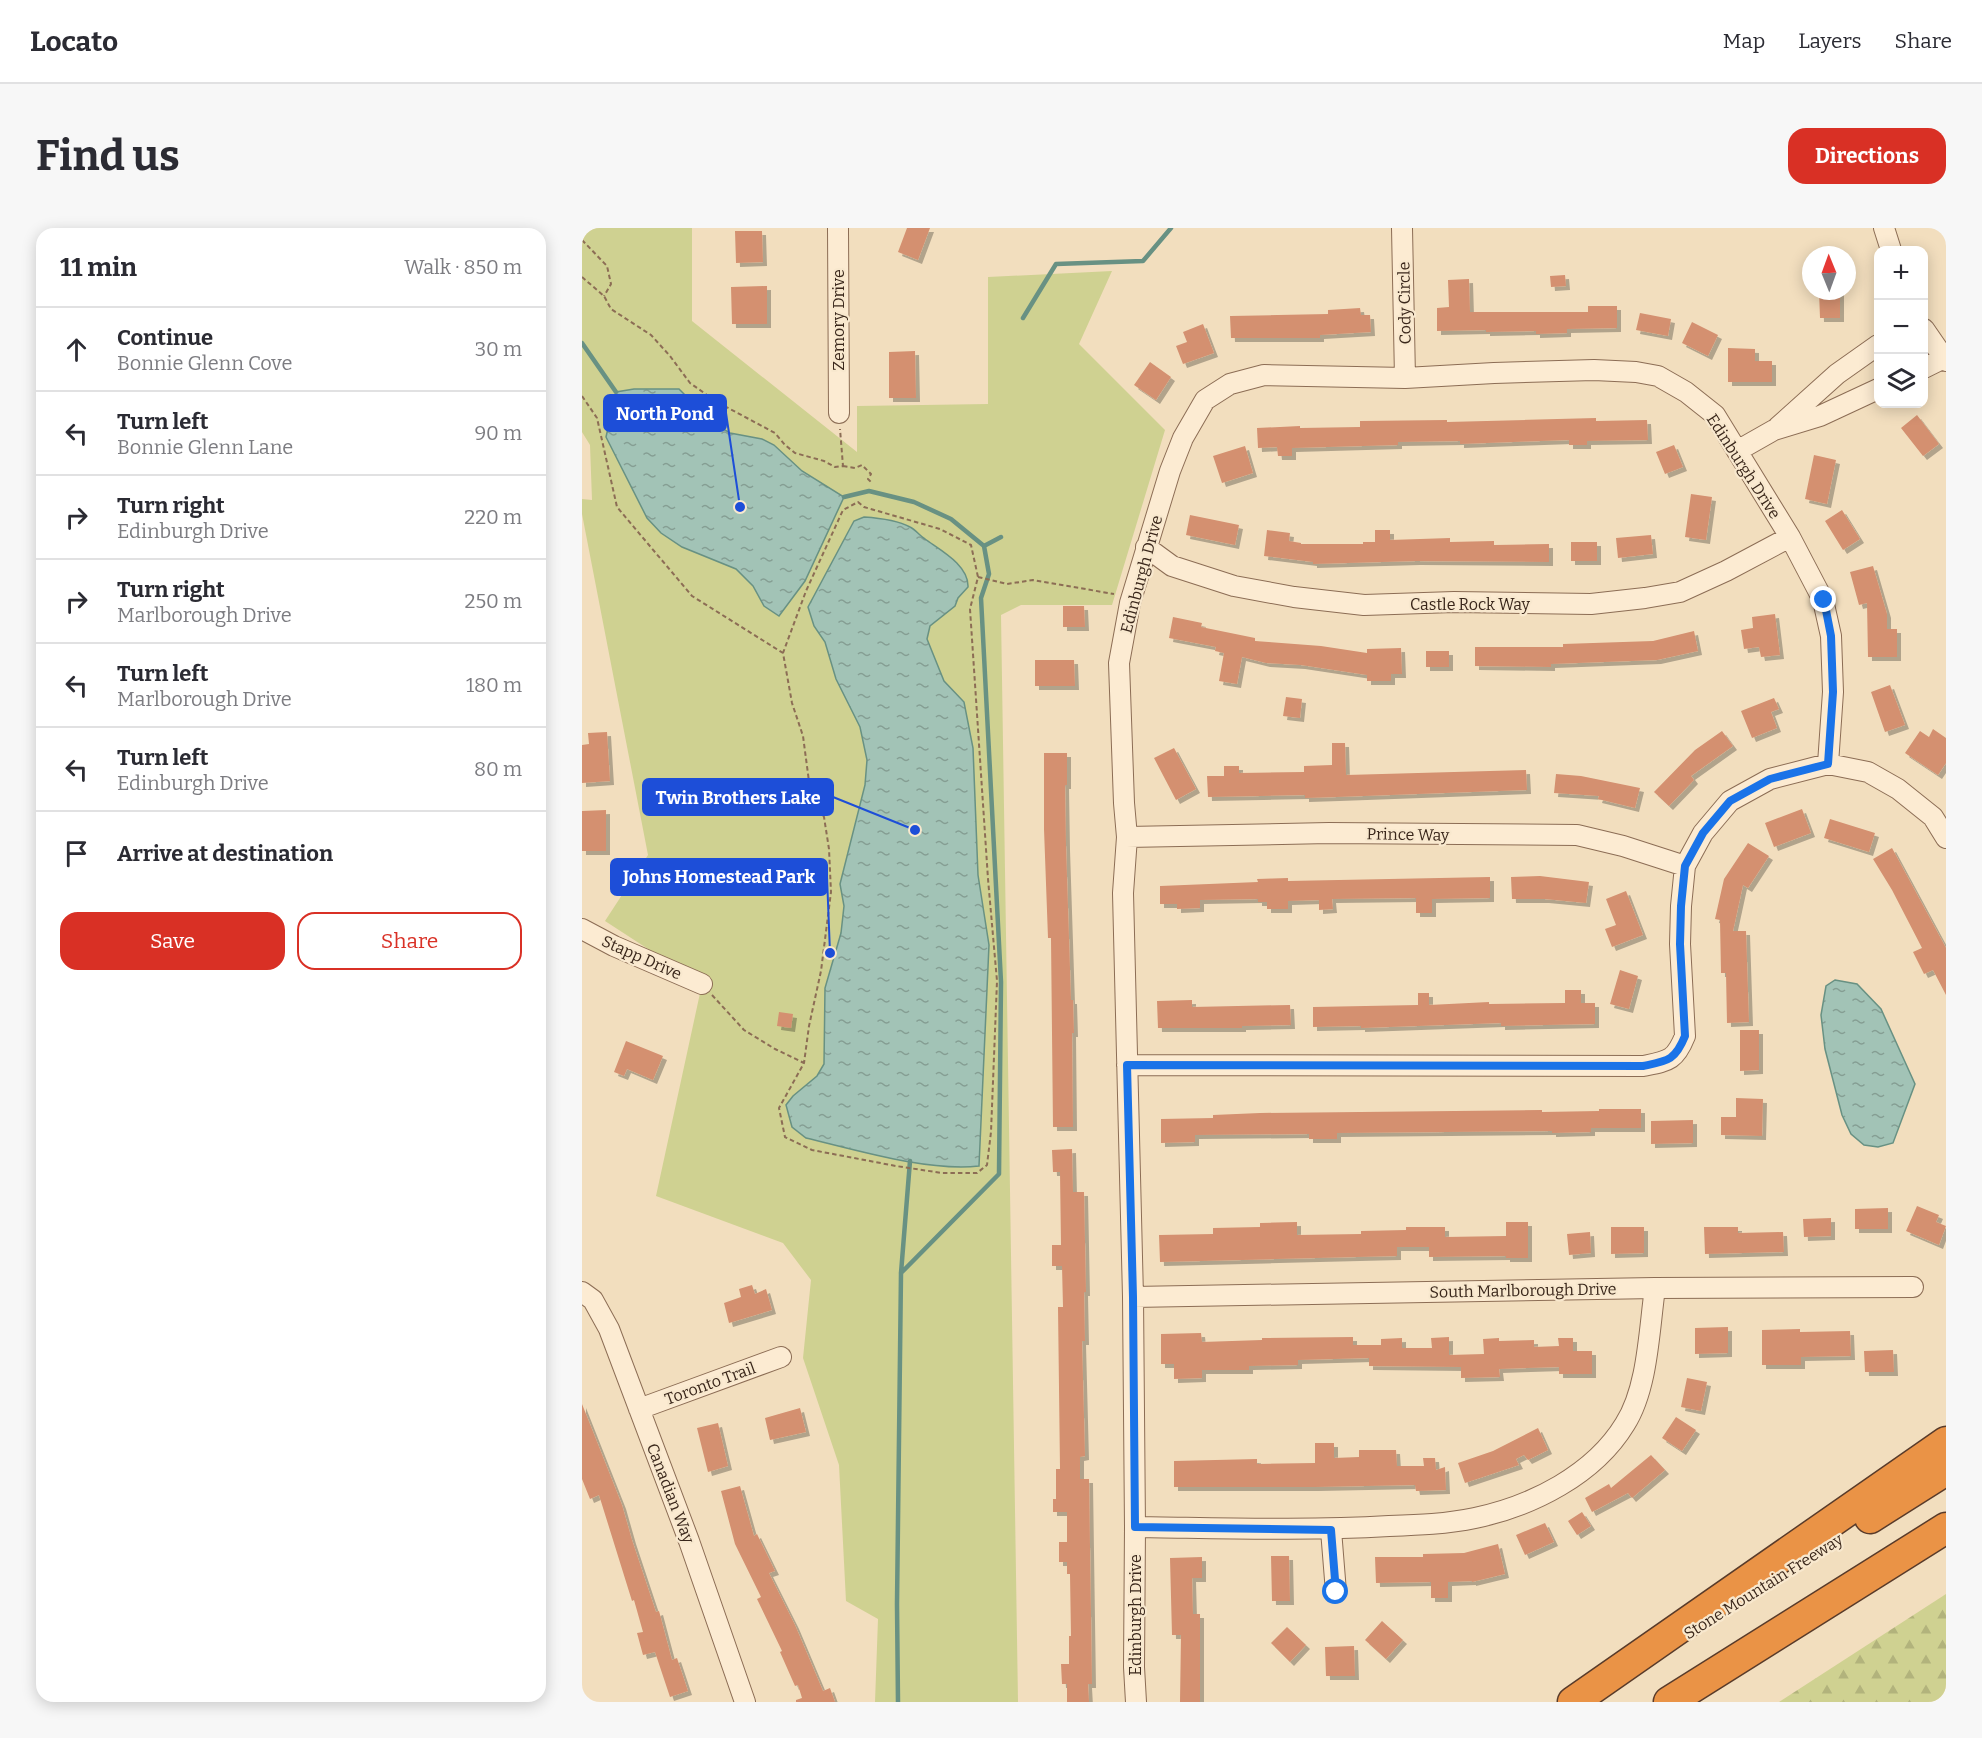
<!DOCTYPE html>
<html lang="en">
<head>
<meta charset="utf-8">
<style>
  :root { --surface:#fff; --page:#f7f7f7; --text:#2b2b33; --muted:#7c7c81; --line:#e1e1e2; --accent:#d93025 }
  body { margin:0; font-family:Bitter,serif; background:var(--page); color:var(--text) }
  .controls { position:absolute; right:18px; top:18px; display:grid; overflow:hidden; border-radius:12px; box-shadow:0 3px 15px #0003 }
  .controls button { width:54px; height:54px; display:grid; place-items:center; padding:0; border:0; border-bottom:2px solid var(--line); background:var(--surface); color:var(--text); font:30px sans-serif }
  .compass { position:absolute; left:1220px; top:18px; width:54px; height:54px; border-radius:50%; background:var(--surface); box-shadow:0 3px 15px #0003; rotate:359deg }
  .stop { position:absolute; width:18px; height:18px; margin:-14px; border:4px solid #1a73e8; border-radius:50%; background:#fff }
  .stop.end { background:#1a73e8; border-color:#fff; box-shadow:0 2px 6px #0008 }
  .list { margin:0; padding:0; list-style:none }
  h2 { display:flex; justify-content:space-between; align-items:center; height:78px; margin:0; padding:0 24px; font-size:26px }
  h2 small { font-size:20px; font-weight:400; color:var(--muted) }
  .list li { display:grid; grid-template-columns:39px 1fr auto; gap:18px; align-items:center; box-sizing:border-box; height:84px; padding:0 24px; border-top:2px solid var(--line) }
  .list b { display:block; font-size:22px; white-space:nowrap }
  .list p { margin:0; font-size:20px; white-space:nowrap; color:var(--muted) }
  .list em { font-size:20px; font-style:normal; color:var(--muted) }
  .actions { display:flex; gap:12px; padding:18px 24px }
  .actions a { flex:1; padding:14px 0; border:2px solid var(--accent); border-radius:18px; text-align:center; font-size:21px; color:var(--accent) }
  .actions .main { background:var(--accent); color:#fff }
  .icon { flex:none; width:33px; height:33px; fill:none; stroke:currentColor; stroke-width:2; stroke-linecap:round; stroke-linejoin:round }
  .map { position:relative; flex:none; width:1364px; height:1474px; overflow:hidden; border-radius:18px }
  header { display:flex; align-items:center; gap:36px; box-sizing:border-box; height:84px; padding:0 30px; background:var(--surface); border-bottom:2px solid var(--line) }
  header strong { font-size:28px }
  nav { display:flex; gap:33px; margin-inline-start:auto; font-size:21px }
  .intro { display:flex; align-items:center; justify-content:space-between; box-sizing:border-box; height:144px; padding:0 36px }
  h1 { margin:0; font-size:42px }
  .button { padding:15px 27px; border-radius:18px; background:var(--accent); color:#fff; font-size:21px; font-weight:700 }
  main { display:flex; gap:36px; padding:0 36px }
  aside { flex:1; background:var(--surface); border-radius:18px; box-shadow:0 3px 15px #0003 }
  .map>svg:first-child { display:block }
</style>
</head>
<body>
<header>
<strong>Locato</strong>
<nav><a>Map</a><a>Layers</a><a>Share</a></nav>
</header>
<div class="intro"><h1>Find us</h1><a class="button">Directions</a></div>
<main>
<aside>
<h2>11 min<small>Walk · 850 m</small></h2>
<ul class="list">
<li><svg class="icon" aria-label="ahead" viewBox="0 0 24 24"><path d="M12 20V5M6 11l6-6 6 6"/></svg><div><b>Continue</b><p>Bonnie Glenn Cove</p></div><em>30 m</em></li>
<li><svg class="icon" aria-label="left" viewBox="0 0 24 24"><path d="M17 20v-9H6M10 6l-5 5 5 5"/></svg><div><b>Turn left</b><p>Bonnie Glenn Lane</p></div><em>90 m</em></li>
<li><svg class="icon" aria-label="right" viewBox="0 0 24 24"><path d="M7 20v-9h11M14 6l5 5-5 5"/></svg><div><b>Turn right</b><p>Edinburgh Drive</p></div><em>220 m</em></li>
<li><svg class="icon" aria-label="right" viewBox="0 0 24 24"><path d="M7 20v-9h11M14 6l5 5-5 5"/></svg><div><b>Turn right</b><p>Marlborough Drive</p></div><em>250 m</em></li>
<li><svg class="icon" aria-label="left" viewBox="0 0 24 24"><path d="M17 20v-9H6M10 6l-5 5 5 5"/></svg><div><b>Turn left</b><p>Marlborough Drive</p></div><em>180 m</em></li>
<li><svg class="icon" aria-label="left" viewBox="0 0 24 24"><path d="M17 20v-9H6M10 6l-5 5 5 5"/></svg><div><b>Turn left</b><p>Edinburgh Drive</p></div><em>80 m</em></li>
<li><svg class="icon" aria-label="arrive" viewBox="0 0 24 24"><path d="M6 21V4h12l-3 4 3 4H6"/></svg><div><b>Arrive at destination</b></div></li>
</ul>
<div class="actions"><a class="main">Save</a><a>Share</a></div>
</aside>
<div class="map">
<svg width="1364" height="1474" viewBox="0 0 1364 1474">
  <defs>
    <pattern id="forest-firs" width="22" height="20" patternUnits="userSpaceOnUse" patternTransform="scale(1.5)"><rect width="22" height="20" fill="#cfd191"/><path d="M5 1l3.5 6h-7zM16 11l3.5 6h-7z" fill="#b2b37c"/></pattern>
    <pattern id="water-ripples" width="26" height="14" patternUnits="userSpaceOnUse" patternTransform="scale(1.5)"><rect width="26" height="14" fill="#a2c3b6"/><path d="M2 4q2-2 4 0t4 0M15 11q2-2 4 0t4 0" fill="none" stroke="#859e93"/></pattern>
    <filter id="shadow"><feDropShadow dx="4" dy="4" stdDeviation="0" flood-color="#0004"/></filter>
  </defs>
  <rect width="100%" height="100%" fill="#f2debe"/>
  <path fill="url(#forest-firs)" d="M1364,1366V1474H1197Z"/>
  <path fill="#cfd191" d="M0,0H110V93L275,224V178L406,176V49L530,43L497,116L583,202L530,377H439L419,387L436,1474H293L296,1391L264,1373L257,1237L221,1130L229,1052L201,1015L74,968L120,756L23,693L66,627L0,286V271L10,272L8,217L0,204Z"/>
  <path fill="url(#water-ripples)" stroke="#689183" stroke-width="1.5" d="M52,161H97L131,195L148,205L180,211L192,217L220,243L262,269L223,353L197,388L182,378L171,358L154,341L100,319L79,305L65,290L24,209L34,164Z
    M282,289C297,290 315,292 328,299C334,302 338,308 343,311C358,322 387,337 386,359L376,370L373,378L348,398L345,411L362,453L382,474L391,520L396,647L407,717L397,938C347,944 274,922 224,910L210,899L204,877L211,868L235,848L242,836L243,760L259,705L262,678L258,656L283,557L285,532L278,499L254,451L243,414L232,398L226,379L272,293Z
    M1253,752L1275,756L1299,781L1333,856L1311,915L1296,919L1282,917L1269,906L1260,887L1243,821L1239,787L1244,758Z"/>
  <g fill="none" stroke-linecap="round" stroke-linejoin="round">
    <path stroke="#689183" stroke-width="4.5" d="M441,90L474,36L561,33L589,0
      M0,115L34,164
      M262,269L287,263L332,274L369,291L402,318L407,346L399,370L419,754L417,946L319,1045
      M402,318L419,309
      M316,1474L315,1376L319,1045L328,933"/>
  </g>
  <path fill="#d49070" filter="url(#shadow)" d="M325,0H348L336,32L316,24Z
    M153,3H180L181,34L154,35Z
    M983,47L984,58L969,59L968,48Z
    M887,51L888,84H1006V78H1035V100L985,101V105L954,106V103L904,104V102L855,103V80L867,79L866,52Z
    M185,58V96H150L149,59Z
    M1237,63H1258V90H1238Z
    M778,80L779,87H788L789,104L738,107V110H649L648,88L746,86V82Z
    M1058,85L1089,91L1086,108L1054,102Z
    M1110,94L1136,107L1126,128L1100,115Z
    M621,96L632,125L601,136L594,118L605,114L601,104Z
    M1146,120L1173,121V133H1190V154H1146Z
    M333,123L334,170H307V124Z
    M568,134L589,149L574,172L552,157Z
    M1335,187L1357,216L1341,228L1319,200Z
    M1014,190V193L1065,192L1066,212L1005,213V217H987V212L878,216V213L816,214V217L710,220V228H696L695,219L676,220L675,200L718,198V200L778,199V193L865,192V194Z
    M1092,217L1101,239L1083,246L1074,224Z
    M663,218L671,245L640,255L631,228Z
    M1232,227L1254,232L1245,276L1223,271Z
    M1109,266L1130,269L1124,312L1103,309Z
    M1260,282L1278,311L1261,322L1243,293Z
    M608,287L657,297L653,317L604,307Z
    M685,302L708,305L707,313L719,315V316H781V314H793V302H808V312L868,310V314L912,313V317L967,316V334L834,333L731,336V334L682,328Z
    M1069,307L1071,326L1036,330L1034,310Z
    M989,314H1015V333H989Z
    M1291,338L1305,386V401H1315V429H1286L1285,375L1277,377L1268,344Z
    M481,378H502L503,399H481Z
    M1193,386L1198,427L1179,429L1177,419L1162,421L1159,402L1171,400L1170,389Z
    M591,389L620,395L619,399L673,410V413L739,418L785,425V421L819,420L820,446H809V453H785V447L719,437L684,435L660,429L655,456L637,453L642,425L633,423L634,419L587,410Z
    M1112,403L1116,423L1075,432L969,436V439L893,438V419H981V416L1071,413Z
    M844,423H867V439H844Z
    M453,432H492L493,458H453Z
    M1308,457L1323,497L1303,504L1289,464Z
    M704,469L720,471L718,490L701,488Z
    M1192,470L1197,481L1189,484L1195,500L1170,510L1159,483Z
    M1351,501L1364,510V535L1356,547L1323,525L1338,503L1347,509Z
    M1140,503L1151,518L1109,548L1112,552L1087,578L1072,564L1113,522Z
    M25,504L28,553L0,555V517L7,516L6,505Z
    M750,515H763L764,547L944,542L945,562L754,569L723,570V567L626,569L625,548H642V538H657V545L722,544V538L750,537Z
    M592,520L614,561L594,572L572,530Z
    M462,525H485V557H483L484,618L489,772H491L492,805H490L491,899H471L469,710H466L462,601Z
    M974,546L999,548L1058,560L1053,580L1016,571L1017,568L972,565Z
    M1220,581L1229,605L1192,619L1183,595Z
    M24,582V623H0V583Z
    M1248,591L1293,605L1287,624L1242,610Z
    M1166,615L1187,628L1166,660L1161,657L1151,703H1164L1167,794L1145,795L1144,745H1139L1138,692L1133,691L1142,651Z
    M1310,620L1364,720V767L1351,742L1342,746L1331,724L1340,720L1310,662L1291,631Z
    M958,648L1007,654L1004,675L963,671H930L929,649Z
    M908,649V670L850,671V685H834V670L750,671L751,681L737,682V672L706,673V681H685V674H676V671L618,672V680L595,681V676H578V658L676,654L675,651L706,650V653Z
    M1044,663L1061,707L1030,719L1023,701L1034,697L1024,671Z
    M1038,742L1056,748L1047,781L1028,776Z
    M983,762H999V775H1013V796L919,798V795L779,800V798L731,799V779L836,777V765H847V777L907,774V776L983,775Z
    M610,772V779L708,777L709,797L660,798V800H576L575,773Z
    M197,784L211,786L209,800L195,798Z
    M1158,802H1177V842L1158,843Z
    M44,813L81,828L71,852L45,841L42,848L32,844Z
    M1154,870L1181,871L1180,908L1139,907V889H1154Z
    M1017,881H1059V900H1009V904L970,905V903L755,905V911H727V906L613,907V914L579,915V891L631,890V887L678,885L960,882V884L1017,883Z
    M1111,892V915L1069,916V893Z
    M490,921L491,964H502L504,1064H502L503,1113H500L503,1228L498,1229V1251H507L510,1456H506L507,1474H485V1456H480L479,1436H487V1408H489L488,1346H485V1334H477V1314H485V1284H471V1271H474V1241H478L476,1079H481L480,1038H470V1017H479L478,944H471L470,922Z
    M1335,978L1357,987L1354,994L1364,998L1357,1017L1324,1003Z
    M1306,980V1001H1273V981Z
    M1249,990V1008L1222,1009L1221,991Z
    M715,994V1007L779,1006V1003L824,1002V999H863V1009L924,1008V994H946V1030H924V1028L847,1029V1019H815V1028L578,1034L577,1007L631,1006V1000L678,999V995Z
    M1029,999H1062V1025L1029,1026Z
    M1122,999H1156V1005L1201,1004L1202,1024L1123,1026Z
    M1008,1004L1009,1025L987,1027L985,1006Z
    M170,1057L173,1066L184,1061L190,1082L147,1095L142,1075L159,1069L157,1061Z
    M1146,1099V1125L1113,1126V1100Z
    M1218,1101V1104L1268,1103L1269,1128L1219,1129V1137H1180V1102Z
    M619,1105L620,1114L680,1112V1110L771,1109V1117H799V1111L820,1110V1120H850L849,1110L867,1109V1127L902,1126L901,1111L917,1110V1113L952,1112V1119L977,1118L976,1110H991V1123H1010V1146H977V1139L917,1141L918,1149L879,1150V1139L787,1138V1130L716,1132V1137L667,1138V1142H620V1150L592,1151V1136H579V1106Z
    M1311,1122L1312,1144H1283L1282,1123Z
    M1105,1150L1125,1154L1119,1183L1099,1179Z
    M0,1176L40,1277L50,1312L74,1384L77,1383L90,1432L95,1430L106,1463L88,1469L73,1424L61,1427L55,1405L61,1404L52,1372L50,1373L17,1267L8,1271L0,1251Z
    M218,1180L224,1204L188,1212L183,1190Z
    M1094,1189L1114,1202L1100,1223L1080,1210Z
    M136,1195L146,1238L126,1244L115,1200Z
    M956,1200L966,1222L946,1232L942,1227L934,1231L937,1237L883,1255L876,1235L911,1223Z
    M733,1215H752V1230L777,1229V1222H814L815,1238H842L841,1230H853L854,1242L863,1239L864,1262L834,1263L833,1257L733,1259H592V1233L675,1231V1236L733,1235Z
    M1069,1227L1083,1242L1050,1270L1046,1265L1010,1284L1003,1270L1027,1256L1029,1260Z
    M158,1258L172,1308L175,1306L193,1343L187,1345L213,1397L241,1463L248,1460L253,1474H214V1472L220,1470L216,1457L213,1458L198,1424L200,1423L175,1371L179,1369L153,1316L139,1263Z
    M1000,1284L1009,1298L995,1307L986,1293Z
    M963,1295L972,1314L943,1327L934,1307Z
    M916,1316L923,1346L890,1354V1353L866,1354V1370H849V1354L794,1355L793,1329H841V1326L882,1325Z
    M689,1328H707L708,1373H690Z
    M620,1329V1350H610L611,1386H618V1474H598L599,1407H590L588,1330Z
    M800,1393L821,1412L804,1431L783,1412Z
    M705,1399L724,1417L708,1434L689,1415Z
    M772,1418L773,1448H744L743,1419Z"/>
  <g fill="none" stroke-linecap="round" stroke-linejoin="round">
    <defs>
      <path id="minor" d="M256,0L257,185
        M820,0L823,150
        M1302,0L1309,22
        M1342,101L1364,133
        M1342,140L1362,130
        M1196,199L1255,146L1296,117
        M1155,223L1192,202L1238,188L1296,161
        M564,319L590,338L652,358L712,369L782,377L872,374L1009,376L1063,370L1098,364L1144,343L1208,309
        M545,609L747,605L995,607L1041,618L1103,638
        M0,701L32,718L120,756
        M545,837L1061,838C1086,833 1093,833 1103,808L1098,716L1099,678L1103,638L1121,605L1148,573L1188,551L1246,536L1286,544L1316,561L1351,589L1364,610
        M0,1064L11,1072L27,1101L107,1313L163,1474
        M551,1069L1073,1060L1331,1059
        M57,1181L199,1129
        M553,1299C638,1300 723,1303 807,1298C836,1297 865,1296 893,1290C950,1278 1012,1247 1043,1196C1066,1160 1067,1102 1073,1060
        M749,1302L754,1364
        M554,1474L552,1439L553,1299L551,1069L541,665L545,609L542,575L537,435L548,375L588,243L601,210L623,172L648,156L682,147L823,150L912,145L1012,142L1054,144L1076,148L1104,164L1133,187L1208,309L1241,372L1249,408L1251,464L1246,536"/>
      <path id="highway" d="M1288,1290L1364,1242
        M991,1474L1364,1214
        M1087,1474L1364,1300"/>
    </defs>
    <use href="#minor" stroke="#8c6d55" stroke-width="22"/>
    <use href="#highway" stroke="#593b2a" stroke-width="33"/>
    <path stroke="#8c6d55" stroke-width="2" stroke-dasharray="4.5 3" stroke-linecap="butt" d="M0,12L25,38L29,56L22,68
      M0,49L22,68L29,81L69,107L88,128L108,155L135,174L193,205L203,217L213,225L242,233L253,239L261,238L258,201
      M0,168L15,190L35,279L110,368L201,425
      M261,238L273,240L280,237L289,246L286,251L290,255
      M396,349L425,356L451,352L532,366
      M130,767L162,802L193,821L222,835L197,880L203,909L230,922L314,938L360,945H395L405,937L409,904L415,753L406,651L388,381L396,349L389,317L358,301L282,279L276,274L261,282L224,363L201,425L210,475L221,508L228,561L242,589L247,621L249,664L239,743L227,798L222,835"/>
    <use href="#minor" stroke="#fcebd2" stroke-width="20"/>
    <use href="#highway" stroke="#ea9346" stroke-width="30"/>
  </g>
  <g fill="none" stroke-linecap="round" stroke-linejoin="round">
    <path stroke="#1a73e8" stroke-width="8" d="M754,1364L749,1302L553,1299L551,1069L545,837L1061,838C1085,833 1093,833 1103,808L1098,716L1099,678L1103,638L1121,605L1148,573L1188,551L1246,536L1251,464L1249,408L1242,372"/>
  </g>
  <g text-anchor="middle" stroke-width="4.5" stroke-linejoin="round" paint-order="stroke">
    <g font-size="16" fill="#3a271b" stroke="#f8e8ce">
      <text transform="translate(822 75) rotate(-91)" y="6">Cody Circle</text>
      <text transform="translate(256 92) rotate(-90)" y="6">Zemory Drive</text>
      <text transform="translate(1162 238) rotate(57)" y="6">Edinburgh Drive</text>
      <text transform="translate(559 346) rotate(-75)" y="6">Edinburgh Drive</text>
      <text x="888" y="382">Castle Rock Way</text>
      <text transform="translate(826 606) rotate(1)" y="6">Prince Way</text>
      <text transform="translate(60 729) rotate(24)" y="6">Stapp Drive</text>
      <text transform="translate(941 1062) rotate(-1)" y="6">South Marlborough Drive</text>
      <text transform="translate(128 1155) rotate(-20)" y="6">Toronto Trail</text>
      <text transform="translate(89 1265) rotate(69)" y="6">Canadian Way</text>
      <text transform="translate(1181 1358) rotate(-32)" y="6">Stone Mountain Freeway</text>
      <text transform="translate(553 1387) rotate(-90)" y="6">Edinburgh Drive</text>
    </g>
  </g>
  <path fill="none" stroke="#1d4ed8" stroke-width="2" d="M158 279L144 185M333 602L251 569M248 725L245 649"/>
  <g fill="#1d4ed8" stroke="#f8e8ce" stroke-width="2">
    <circle cx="158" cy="279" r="6"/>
    <circle cx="333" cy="602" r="6"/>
    <circle cx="248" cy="725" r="6"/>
  </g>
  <g fill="#1d4ed8" stroke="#1d4ed8" stroke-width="2">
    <rect x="22" y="167" width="122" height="36" rx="6"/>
    <rect x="61" y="551" width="190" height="36" rx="6"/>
    <rect x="29" y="631" width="216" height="36" rx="6"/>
  </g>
  <g font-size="18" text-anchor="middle" font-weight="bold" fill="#fff">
    <text x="83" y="192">North Pond</text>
    <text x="156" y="576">Twin Brothers Lake</text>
    <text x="137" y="655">Johns Homestead Park</text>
  </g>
</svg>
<div class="controls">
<button>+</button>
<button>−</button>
<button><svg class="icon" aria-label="layers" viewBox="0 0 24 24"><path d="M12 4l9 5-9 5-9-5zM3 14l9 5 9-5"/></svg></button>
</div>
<svg class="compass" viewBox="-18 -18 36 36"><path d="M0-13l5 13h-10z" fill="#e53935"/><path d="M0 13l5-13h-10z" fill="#7c7c81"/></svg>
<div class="stop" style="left:754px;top:1364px"></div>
<div class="stop end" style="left:1242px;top:372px"></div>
</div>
</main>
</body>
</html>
